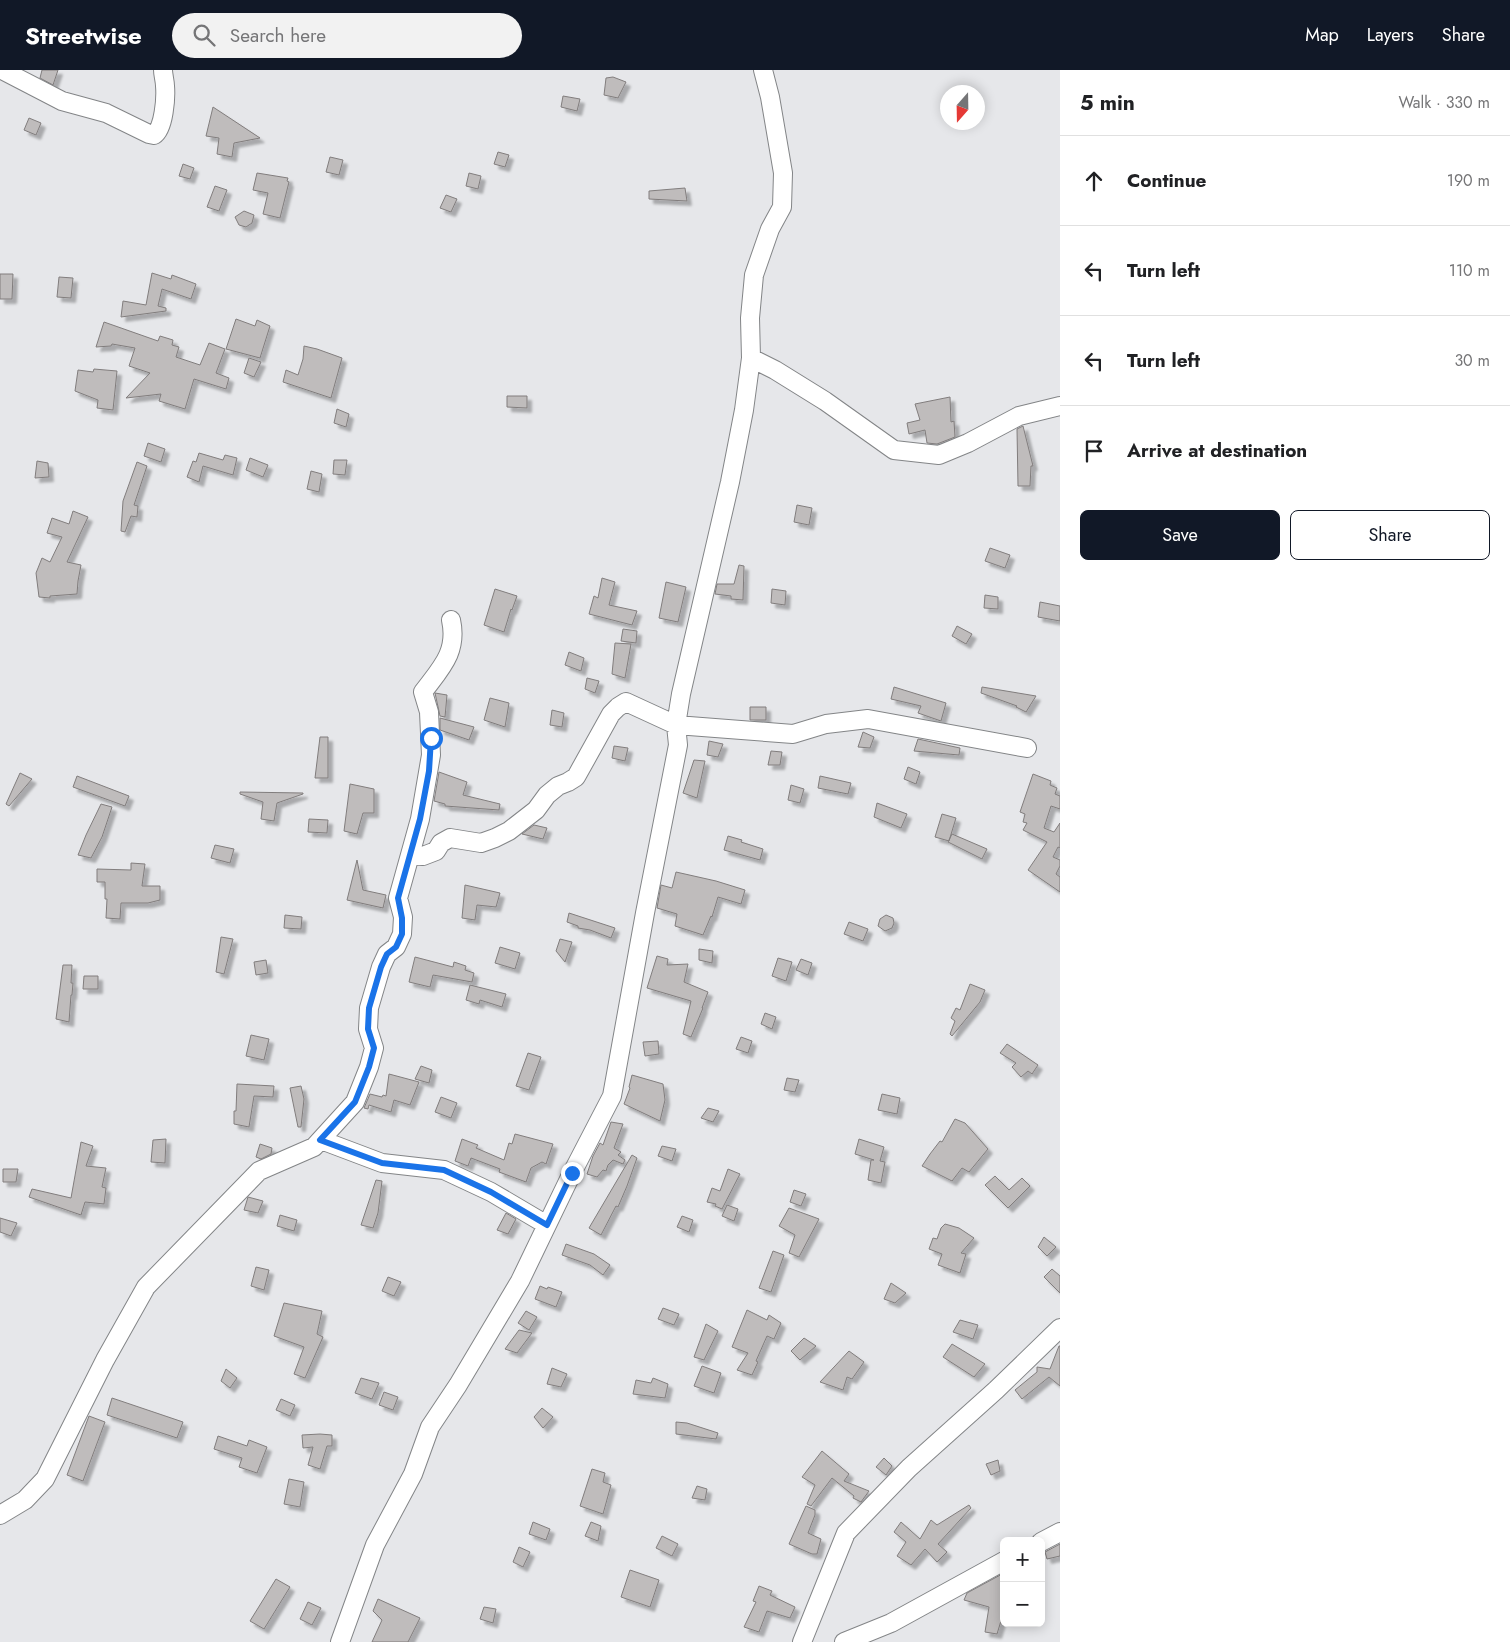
<!DOCTYPE html>
<html lang="en">
<head>
<meta charset="utf-8">
<style>
  :root { --surface:#fff; --page:#f2f2f2; --text:#202124; --muted:#757577; --line:#e0e0e0; --accent:#111827 }
  body { margin:0; font-family:Jost,sans-serif; background:var(--page); color:var(--text) }
  .controls { position:absolute; right:15px; bottom:15px; display:grid; overflow:hidden; border-radius:8px; box-shadow:0 2px 12px #0003 }
  .controls button { width:45px; height:45px; display:grid; place-items:center; padding:0; border:0; border-bottom:1px solid var(--line); background:var(--surface); color:var(--text); font:25px sans-serif }
  .compass { position:absolute; left:940px; top:15px; width:45px; height:45px; border-radius:50%; background:var(--surface); box-shadow:0 2px 12px #0003; rotate:200deg }
  .stop { position:absolute; width:15px; height:15px; margin:-11px; border:4px solid #1a73e8; border-radius:50%; background:#fff }
  .stop.end { background:#1a73e8; border-color:#fff; box-shadow:0 1px 5px #0008 }
  .list { margin:0; padding:0; list-style:none }
  h2 { display:flex; justify-content:space-between; align-items:center; height:65px; margin:0; padding:0 20px; font-size:21px }
  h2 small { font-size:16px; font-weight:400; color:var(--muted) }
  .list li { display:grid; grid-template-columns:32px 1fr auto; gap:15px; align-items:center; box-sizing:border-box; height:90px; padding:0 20px; border-top:1px solid var(--line) }
  .list b { display:block; font-size:19px; white-space:nowrap }
  .list em { font-size:16px; font-style:normal; color:var(--muted) }
  .actions { display:flex; gap:10px; padding:15px 20px }
  .actions a { flex:1; padding:11px 0; border:1px solid var(--accent); border-radius:8px; text-align:center; font-size:18px; color:var(--accent) }
  .actions .main { background:var(--accent); color:#fff }
  .icon { flex:none; width:28px; height:28px; fill:none; stroke:currentColor; stroke-width:2; stroke-linecap:round; stroke-linejoin:round }
  .map { position:relative; flex:none; width:1060px; height:1572px; overflow:hidden }
  header { display:flex; align-items:center; gap:30px; box-sizing:border-box; height:70px; padding:0 25px; background:var(--accent); color:#fff }
  header strong { font-size:24px }
  nav { display:flex; gap:28px; margin-inline-start:auto; font-size:18px }
  .search { width:350px; height:45px; background:var(--page); display:flex; align-items:center; gap:12px; box-sizing:border-box; padding:0 18px; border-radius:28px; color:var(--muted); font-size:19px }
  main { display:flex }
  aside { flex:1; background:var(--surface) }
  .map>svg:first-child { display:block }
</style>
</head>
<body>
<header>
<strong>Streetwise</strong>
<div class="search"><svg class="icon" aria-label="search" viewBox="0 0 24 24"><circle cx="10" cy="10" r="6"/><path d="M15 15l6 6"/></svg>Search here</div>
<nav><a>Map</a><a>Layers</a><a>Share</a></nav>
</header>
<main>
<div class="map">
<svg width="1060" height="1572" viewBox="0 0 1060 1572">
  <defs>
    <filter id="shadow"><feDropShadow dx="4.5" dy="4.5" stdDeviation="1" flood-color="#0004"/></filter>
  </defs>
  <rect width="100%" height="100%" fill="#e6e7ea"/>
  <path fill="#bfbcbc" stroke="#817d7d" filter="url(#shadow)" d="M42,0H58L53,15L40,8Z
    M613,7L626,12L618,28L604,25L606,8Z
    M563,26L580,29L577,41L561,37Z
    M213,37L260,68L234,73L232,87L217,84L219,68L206,66Z
    M29,48L41,53L36,65L24,60Z
    M498,82L509,85L505,97L494,94Z
    M330,87L343,90L339,105L326,102Z
    M183,94L194,98L190,109L179,106Z
    M257,103L288,108L287,111L289,112L280,148L263,144L268,123L253,120Z
    M469,103L481,106L478,119L466,116Z
    M215,116L227,120L219,141L207,137Z
    M685,118L687,131L649,129V121Z
    M446,125L457,129L451,142L440,138Z
    M244,141L254,145L252,153L246,157L239,155L235,147Z
    M152,203L171,209L172,205L196,214L191,229L162,219L158,236L166,238V241L121,247L123,231L146,235Z
    M0,204H13L12,229H0Z
    M59,207L73,208L71,228L57,227Z
    M236,249L255,256L257,250L270,256L260,288L226,279Z
    M104,252L158,271L160,266L173,270L172,275L179,277L176,287L200,295L209,273L225,279L216,303L229,308L226,319L194,309L185,339L159,331L161,324L126,328L150,303L129,296L135,278L112,274L111,276L96,277Z
    M304,276L317,279L342,288L331,328L283,312L286,300L298,305L303,289Z
    M249,288L261,292L254,307L244,303Z
    M94,299L117,301L113,340L97,338L98,330L75,321L78,300L93,302Z
    M507,326H527V338L507,337Z
    M950,327L951,352L954,351L955,367L937,374L927,373L925,360L909,364L907,353L920,350L915,334Z
    M337,339L349,344L346,357L334,353Z
    M1023,356L1033,396H1031L1030,416H1018L1017,359Z
    M148,373L165,379L161,392L144,386Z
    M199,383L223,390L225,385L237,388L233,405L203,396L199,412L187,407L193,391L196,392Z
    M250,388L268,395L263,407L246,400Z
    M334,390H347L345,405L333,404Z
    M37,391L48,393L49,407L35,408Z
    M137,392L147,396L134,435L138,436L137,447L131,446L125,462L121,461L123,431Z
    M311,401L322,404L319,422L307,419Z
    M797,435L812,438L809,455L794,452Z
    M73,441L88,447L67,492L81,495L78,511L77,524L50,526V528L39,527L36,503L42,488L50,492L62,467L47,463L52,448L69,454Z
    M990,478L1010,485L1005,498L985,491Z
    M739,495L744,496L743,530L731,529V526L715,524L717,514H734Z
    M602,508L615,512L609,535L637,541L632,555L589,544L594,526L598,528Z
    M666,512L686,517L678,552L659,548Z
    M495,519L517,526L512,540L511,539L504,562L484,555Z
    M772,519L786,521L785,535L771,533Z
    M985,525L998,527V539L984,538Z
    M1040,532L1060,536V551L1038,547Z
    M957,556L972,564L966,574L952,566Z
    M623,559L637,561L636,573L621,571Z
    M615,573L631,574L625,608L612,604Z
    M569,582L584,588L581,601L565,595Z
    M587,608L599,611L595,623L585,619Z
    M894,617L946,633L941,651L918,643L921,636L891,629Z
    M982,617L1036,626L1026,642L1016,637L1017,636L981,623Z
    M435,623L447,625L445,647L440,646Z
    M490,628L509,633L505,657L484,650Z
    M750,637H766V650H750Z
    M552,640L564,643L562,657L550,655Z
    M440,648L474,657L469,670L440,660Z
    M863,662L874,667L870,678L858,677Z
    M320,667H328V708H315Z
    M918,669L960,678L959,685L914,681Z
    M709,671L723,674L718,687L707,685Z
    M614,676L628,678L625,691L612,688Z
    M771,681L782,682L780,695H768Z
    M694,690L705,691L697,728L683,723Z
    M908,697L920,702L916,714L904,709Z
    M439,702L467,712L463,725L500,734L499,740L445,736V734L434,731Z
    M20,703L32,709L9,736L6,734Z
    M1033,704L1051,711L1050,715L1057,718L1055,724L1060,726V739L1051,736L1044,758L1054,762L1060,753V778L1058,777L1053,787L1060,790V796L1056,804L1060,807V822L1028,800L1047,772L1023,760L1027,753L1023,752L1025,744L1020,742Z
    M77,706L129,726L125,736L73,717Z
    M820,706L851,713L848,724L818,718Z
    M350,714L374,719V743H363L357,764L344,761Z
    M791,715L804,719L800,733L788,730Z
    M240,722L303,723V724L277,733L274,751L261,749L263,732L240,724Z
    M877,733L907,744L901,758L874,747Z
    M101,734L112,737L102,767L91,788L78,785L86,765Z
    M942,744L956,748L949,771L935,767Z
    M309,749L328,750L327,763L308,762Z
    M534,755L547,758L543,769L522,764Z
    M952,764L987,779L982,789L948,772Z
    M728,766L742,770L741,772L763,779L760,790L724,780Z
    M215,775L234,779L230,793L211,788Z
    M357,790L363,820L386,825L383,838L347,830Z
    M131,793L145,794L142,816H160V830L148,833H121L120,849L106,848L107,829H105V812H97V799L131,800Z
    M676,802L716,811L745,820L741,834L718,827L712,847L711,846L703,865L675,856L677,844L657,838L661,815L672,818Z
    M465,815L500,823L496,837L477,835L475,850L462,848Z
    M569,843L615,858L611,868L590,860L578,858V856L567,852Z
    M285,845L302,847L301,859L284,858Z
    M886,845L893,848L894,853L892,858L885,861L878,856L880,849Z
    M849,852L868,859L863,871L844,864Z
    M221,867L233,869L224,904L216,902Z
    M560,869L572,872L565,892L556,881Z
    M500,877L520,883L515,899L495,893Z
    M699,879L713,881L712,893L699,890Z
    M657,886L668,889L667,895L688,894L684,912L708,922L702,938H703L691,967L683,964L691,931L647,918Z
    M415,887L453,897L454,892L466,896L465,900L474,903L472,912L433,905L430,917L409,912Z
    M778,888L792,892L786,911L772,906Z
    M801,889L812,893L808,905L796,900Z
    M266,890L268,903L256,905L254,892Z
    M63,895H72L71,913H73L72,925H71L69,952L56,949Z
    M84,906H98V919H83Z
    M970,914L985,920L980,932L952,966L950,964L955,951L951,948L956,938L960,940Z
    M470,915L506,924L502,937L480,930L479,934L466,930Z
    M765,943L776,947L772,959L761,954Z
    M251,965L269,969L264,990L246,986Z
    M741,967L752,971L748,983L736,979Z
    M658,971L659,984L645,986L643,972Z
    M1007,974L1038,995L1032,1004L1028,1001L1021,1007L1012,997L1016,993L1000,983Z
    M528,983L541,987L529,1020L516,1016Z
    M421,996L432,1000L429,1013L415,1009Z
    M389,1004L419,1012L410,1035L394,1030L391,1042L369,1035L368,1039L364,1038L370,1024L382,1027L383,1025L386,1026Z
    M632,1005L663,1014L665,1030L660,1051L624,1034L630,1018L629,1017Z
    M787,1008L799,1010L795,1022L784,1020Z
    M237,1014L274,1016L273,1027L254,1026L249,1057L234,1054V1041H236Z
    M301,1016L304,1029L301,1057H298L290,1018Z
    M882,1024L900,1028L897,1044L878,1040Z
    M441,1027L457,1033L451,1048L435,1042Z
    M708,1038L719,1041L713,1052L701,1048Z
    M955,1049L965,1053L988,1079L969,1102L962,1098L952,1111L922,1096L930,1084L940,1071L942,1072Z
    M611,1052L623,1054L614,1078L621,1082L618,1085L625,1090L623,1094L613,1090L608,1095L606,1101L603,1100L597,1107L587,1104L593,1086L600,1073L603,1075Z
    M515,1064L553,1074L546,1094L542,1092L531,1098L526,1112L499,1102L500,1099L471,1088L468,1096L455,1091L462,1069L478,1075L476,1078L504,1090L509,1073L512,1074Z
    M166,1069L165,1093L151,1092L153,1070Z
    M859,1069L884,1077L880,1091L885,1092L881,1113L868,1110L871,1090H874L855,1084Z
    M81,1072L93,1076L86,1096L106,1098L102,1117L106,1118L104,1134L85,1132L81,1145L29,1127L32,1119L71,1128Z
    M260,1074L272,1078L271,1084L261,1089L256,1087Z
    M662,1076L676,1079L672,1091L658,1086Z
    M632,1085L637,1088L627,1116L618,1137L616,1136L601,1165L589,1158Z
    M3,1099H18L16,1112H3Z
    M728,1099L740,1104L722,1139L715,1136L716,1134L707,1132L712,1118L720,1121Z
    M995,1106L1009,1120L1022,1108L1030,1116L1008,1138L985,1115Z
    M376,1110L382,1111L378,1143L373,1158L361,1155Z
    M794,1120L806,1124L801,1136L790,1132Z
    M248,1127L263,1131L258,1143L244,1140Z
    M727,1135L738,1139L734,1151L722,1146Z
    M789,1138L819,1149L799,1187L789,1183L795,1165L779,1156Z
    M506,1143L516,1149L508,1164L497,1160Z
    M280,1145L297,1150L294,1161L277,1156Z
    M682,1146L693,1150L689,1162L677,1157Z
    M0,1148L17,1153L11,1166L0,1162Z
    M945,1154L959,1158L974,1168L961,1183L966,1184L960,1203L938,1195L942,1184L929,1179L933,1168L937,1169L941,1158Z
    M1044,1167L1056,1177L1047,1186L1038,1177Z
    M566,1174L594,1184L610,1195L603,1205L590,1195L562,1185Z
    M773,1181L784,1185L771,1222L759,1218Z
    M256,1197L269,1200L264,1220L251,1216Z
    M1052,1199L1060,1206V1223L1044,1207Z
    M388,1207L401,1212L394,1226L382,1221Z
    M891,1213L906,1223L895,1233L884,1229Z
    M540,1216L547,1219L548,1217L562,1222L556,1237L535,1229Z
    M284,1233L322,1241L317,1264L323,1267L305,1308L294,1304L304,1277L274,1266Z
    M663,1238L679,1244L674,1255L658,1249Z
    M747,1240L767,1250L769,1245L781,1253L774,1269L767,1266L756,1291L758,1292L752,1305L737,1300L748,1283L732,1277Z
    M526,1241L537,1247L529,1260L518,1253Z
    M960,1250L978,1255L973,1269L953,1262Z
    M706,1254L718,1261L704,1290L694,1287Z
    M519,1260L532,1263L517,1283L505,1279Z
    M804,1268L816,1276L800,1290L791,1281Z
    M952,1274L985,1294L974,1307L943,1287Z
    M1059,1276H1060V1316L1049,1307L1022,1329L1015,1320L1037,1302V1297L1050,1299Z
    M849,1281L864,1292L852,1309L847,1307L843,1320L820,1312Z
    M702,1296L721,1303L714,1323L694,1316Z
    M552,1298L567,1304L561,1317L547,1314Z
    M226,1299L237,1308L230,1318L221,1311Z
    M361,1308L379,1313L372,1329L355,1323Z
    M653,1308L668,1314L665,1328L633,1324L636,1310L651,1313Z
    M384,1322L398,1327L393,1340L379,1335Z
    M112,1328L183,1352L177,1368L107,1345Z
    M281,1329L295,1335L290,1346L276,1340Z
    M542,1338L553,1347L543,1358L534,1347Z
    M89,1346L105,1352L83,1411L67,1405Z
    M676,1352L687,1353L718,1363L716,1369L676,1364Z
    M320,1364L332,1365V1376H327L320,1399L308,1395L313,1377L303,1378L302,1365Z
    M218,1366L247,1376L249,1370L267,1377L257,1403L239,1397L242,1388L214,1379Z
    M822,1381L849,1404L844,1411L869,1421L861,1432L853,1428L854,1426L832,1408L811,1436L807,1434L815,1415L802,1407Z
    M884,1388L892,1396L886,1405L876,1397Z
    M998,1390L1000,1401L991,1405L986,1394Z
    M592,1399L605,1403L603,1412L611,1415L603,1444L580,1436Z
    M289,1409L304,1412L300,1437L284,1434Z
    M697,1416L707,1419L705,1430L692,1428Z
    M969,1435L971,1438L938,1474L947,1482L937,1492L925,1479L911,1495L897,1486L906,1472L894,1462L901,1452L920,1469L931,1450L937,1455Z
    M806,1436L815,1440V1445L808,1463L821,1469L817,1484H812L789,1474Z
    M533,1452L550,1459L546,1470L529,1464Z
    M591,1452L601,1456L598,1471L585,1466Z
    M662,1466L678,1474L672,1486L656,1478Z
    M1060,1474V1486L1047,1489L1045,1482Z
    M519,1477L530,1482L523,1497L513,1492Z
    M630,1500L659,1510L650,1537L621,1527Z
    M1004,1503V1541L997,1564L985,1562L989,1537L964,1530L967,1523Z
    M276,1509L290,1517L264,1559L250,1551Z
    M759,1516L772,1521L770,1525L795,1537L790,1548L767,1541L759,1562L744,1557L756,1532L753,1531Z
    M378,1529L420,1548L408,1572H372L382,1550L373,1541Z
    M308,1532L321,1538L312,1555L300,1549Z
    M484,1537L496,1539L493,1553L480,1549Z"/>
  <g fill="none" stroke-linecap="round" stroke-linejoin="round">
    <defs>
      <path id="minor" d="M2,0L62,31L106,43L149,64L154,65C164,59 166,27 165,16C165,11 163,5 163,0
        M751,288L775,300L825,331L894,380L939,385L968,373L1019,346L1060,336
        M411,785L423,786L436,781L441,773L450,768L481,773L495,768L509,761L536,740L547,725L558,716L568,712L576,707L611,644L618,637L626,632L676,655L793,664L826,654L868,649L1027,678
        M321,1070L382,1093L444,1100L491,1122L547,1155
        M0,1445L25,1430L45,1409L105,1290L146,1217L259,1101L314,1077L355,1032L369,997L374,978L368,959L369,938L381,897L387,884L396,877L402,864L403,847L398,828L420,749L431,685L429,642L423,622C441,598 458,582 451,550
        M1041,1472L1060,1462
        M340,1572L375,1475L413,1404L430,1357L458,1315L520,1211L572,1103L612,1026L645,843L678,675L676,655L681,624L730,412L744,340L751,288L750,248L754,205L770,159L782,137L783,103L770,27L763,0
        M802,1572L846,1463L909,1398L996,1320L1060,1258
        M844,1572L891,1553L1004,1491"/>
    </defs>
    <use href="#minor" stroke="#838587" stroke-width="20"/>
    <use href="#minor" stroke="#fff" stroke-width="18"/>
  </g>
  <g fill="none" stroke-linecap="round" stroke-linejoin="round">
    <path stroke="#1a73e8" stroke-width="6" d="M431,668L429,701L420,749L398,828L402,848V864L396,877L387,884L381,897L369,938L368,959L374,978L369,997L355,1032L320,1070L382,1093L444,1100L491,1122L547,1155L572,1103"/>
  </g>
</svg>
<div class="controls">
<button>+</button>
<button>−</button>
</div>
<svg class="compass" viewBox="-18 -18 36 36"><path d="M0-13l5 13h-10z" fill="#e53935"/><path d="M0 13l5-13h-10z" fill="#757577"/></svg>
<div class="stop" style="left:431px;top:668px"></div>
<div class="stop end" style="left:572px;top:1103px"></div>
</div>
<aside>
<h2>5 min<small>Walk · 330 m</small></h2>
<ul class="list">
<li><svg class="icon" aria-label="ahead" viewBox="0 0 24 24"><path d="M12 20V5M6 11l6-6 6 6"/></svg><div><b>Continue</b></div><em>190 m</em></li>
<li><svg class="icon" aria-label="left" viewBox="0 0 24 24"><path d="M17 20v-9H6M10 6l-5 5 5 5"/></svg><div><b>Turn left</b></div><em>110 m</em></li>
<li><svg class="icon" aria-label="left" viewBox="0 0 24 24"><path d="M17 20v-9H6M10 6l-5 5 5 5"/></svg><div><b>Turn left</b></div><em>30 m</em></li>
<li><svg class="icon" aria-label="arrive" viewBox="0 0 24 24"><path d="M6 21V4h12l-3 4 3 4H6"/></svg><div><b>Arrive at destination</b></div></li>
</ul>
<div class="actions"><a class="main">Save</a><a>Share</a></div>
</aside>
</main>
</body>
</html>
